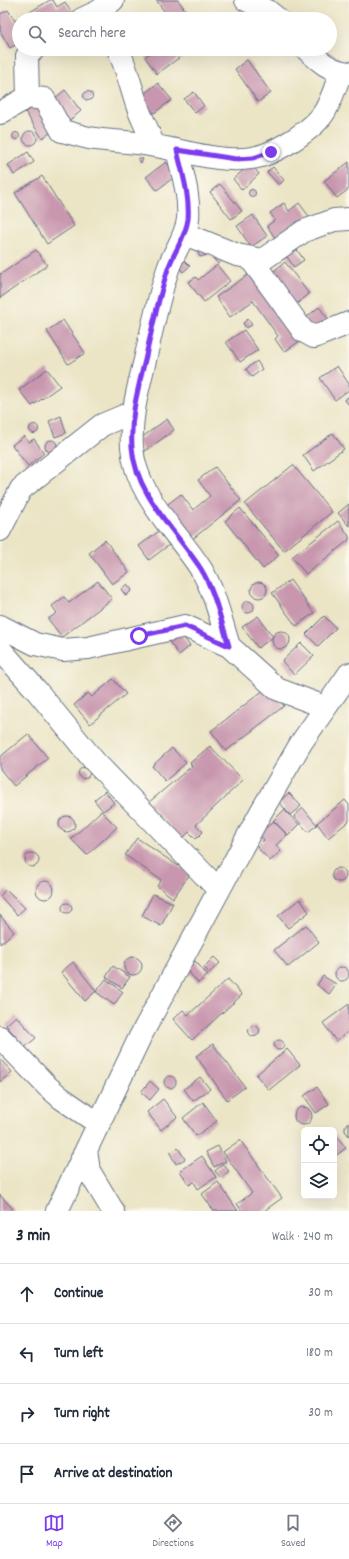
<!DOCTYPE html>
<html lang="en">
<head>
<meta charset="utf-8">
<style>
  :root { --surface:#fff; --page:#f6f6f7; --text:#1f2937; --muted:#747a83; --line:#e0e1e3; --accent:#7c3aed }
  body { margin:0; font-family:Dekko,sans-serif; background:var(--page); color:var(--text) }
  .controls { position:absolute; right:12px; bottom:12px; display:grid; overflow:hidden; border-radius:6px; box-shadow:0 4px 16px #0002 }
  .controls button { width:36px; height:36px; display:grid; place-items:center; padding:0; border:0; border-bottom:1px solid var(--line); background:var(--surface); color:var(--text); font:20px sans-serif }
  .stop { position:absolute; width:12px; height:12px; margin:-9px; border:3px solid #7c3aed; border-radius:50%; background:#fff }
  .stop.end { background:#7c3aed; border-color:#fff; box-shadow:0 1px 4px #0008 }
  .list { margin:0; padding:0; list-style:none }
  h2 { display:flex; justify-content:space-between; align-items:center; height:52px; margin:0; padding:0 16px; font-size:17px }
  h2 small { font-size:13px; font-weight:400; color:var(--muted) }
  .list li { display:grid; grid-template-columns:26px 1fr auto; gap:12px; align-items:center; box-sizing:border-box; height:60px; padding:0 16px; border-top:1px solid var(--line) }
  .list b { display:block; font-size:15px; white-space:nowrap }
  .list em { font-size:13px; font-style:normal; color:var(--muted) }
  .icon { flex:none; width:22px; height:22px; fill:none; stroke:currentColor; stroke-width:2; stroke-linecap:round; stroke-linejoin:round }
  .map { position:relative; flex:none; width:349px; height:1211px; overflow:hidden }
  .search { position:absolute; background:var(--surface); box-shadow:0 4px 16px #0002; left:12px; right:12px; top:12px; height:44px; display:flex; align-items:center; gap:10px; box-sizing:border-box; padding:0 14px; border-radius:22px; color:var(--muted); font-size:15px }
  .sheet { height:292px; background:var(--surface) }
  nav { display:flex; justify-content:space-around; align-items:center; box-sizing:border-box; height:56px; border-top:1px solid var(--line); background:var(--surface); font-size:11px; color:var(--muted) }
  nav a { display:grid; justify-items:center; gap:2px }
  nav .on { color:var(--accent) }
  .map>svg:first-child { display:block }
</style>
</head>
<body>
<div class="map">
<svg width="349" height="1211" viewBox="0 0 349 1211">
  <rect width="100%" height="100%" fill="#fbf7ec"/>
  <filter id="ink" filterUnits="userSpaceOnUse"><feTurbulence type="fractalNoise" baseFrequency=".025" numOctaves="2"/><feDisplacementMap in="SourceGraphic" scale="8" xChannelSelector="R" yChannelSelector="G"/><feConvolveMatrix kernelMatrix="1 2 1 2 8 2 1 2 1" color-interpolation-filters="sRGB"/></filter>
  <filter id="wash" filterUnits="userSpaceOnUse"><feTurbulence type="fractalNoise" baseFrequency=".012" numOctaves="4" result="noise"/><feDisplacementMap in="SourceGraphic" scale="16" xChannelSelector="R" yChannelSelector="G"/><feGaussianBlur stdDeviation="0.9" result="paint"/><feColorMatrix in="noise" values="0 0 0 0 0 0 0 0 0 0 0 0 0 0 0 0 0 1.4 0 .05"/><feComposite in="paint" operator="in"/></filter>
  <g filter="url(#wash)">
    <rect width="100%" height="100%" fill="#ebe5c6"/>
    <g id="blocks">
      <path fill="#c897af" d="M50,0H53L57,7L65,2L71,12L59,19H19V43L10,48L0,31V14L8,10L15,21Z
        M156,0H178L192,19H170Z
        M155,49H191L157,74L145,57Z
        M247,60L271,93L258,102L235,69Z
        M158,83L172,100L154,113L141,96Z
        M65,90L81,111L65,124L49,103Z
        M83.5 96a4.5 4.5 0 1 1 9 0a4.5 4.5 0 1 1-9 0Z
        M194,92L204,106L195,113L184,99Z
        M36,99L55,130L42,138L22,107Z
        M23 138a7 7 0 1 1 14 0a7 7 0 1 1-14 0Z
        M12.5 136a3.5 3.5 0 1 1 7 0a3.5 3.5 0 1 1-7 0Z
        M28,152L34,162L14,175L8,165Z
        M140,158L143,159L141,163L138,159Z
        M166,162L177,175L157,190L146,177Z
        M349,162V189L337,198L324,181Z
        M251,164L259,174L242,190L233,179Z
        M273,167L284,180L279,185L267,172Z
        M42,176L74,226L47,244L15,193Z
        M220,184L242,211L231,219L210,192Z
        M248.5 193a3.5 3.5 0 1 1 7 0a3.5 3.5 0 1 1-7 0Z
        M284,203L289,211L299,203L311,219L278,242L267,226L275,220L270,213Z
        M253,215L267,236L251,247L237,226Z
        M293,244L304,260L294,267L283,251Z
        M199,249L208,252L207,255L200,257L198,253Z
        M36,250L47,265L0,298V273L1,274Z
        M211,255L224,259L218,264Z
        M185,261L190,266L183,272L178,266Z
        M285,262L309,294L293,307L269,275Z
        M217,265L230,281L204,302L188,282L196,277L198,280Z
        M255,270L303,339L284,352L275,339L278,336L253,301L230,317L216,297Z
        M319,307L329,320L313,332L303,320Z
        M248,319L252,325L246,328L243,323Z
        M63,320L85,353L68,364L47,331Z
        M244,330L258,350L240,362L226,342Z
        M257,361L262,369L252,377L246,369Z
        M337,366L349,384V390L335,400L320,378Z
        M47,369L60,386L32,406L19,390Z
        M349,396V405L345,400Z
        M61,416L66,433L55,437L49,421Z
        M167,419L174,430L144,452L137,441Z
        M29.5 429a4.5 4.5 0 1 1 9 0a4.5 4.5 0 1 1-9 0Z
        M333,433L344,449L314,471L303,455Z
        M24,436L29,442L34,439L44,453L28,466L12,445Z
        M45 446a6 6 0 1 1 12 0a6 6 0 1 1-12 0Z
        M293,465L332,512L284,551L245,504Z
        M215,467L241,500L190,541L164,507L181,494L193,510L210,496L198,480Z
        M349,504V526L338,513Z
        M240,508L279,555L263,569L225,521Z
        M338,521L349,536V540L306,574L292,557Z
        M159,531L169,545L149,560L139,546Z
        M105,540L129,572L112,584L89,553Z
        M290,580L314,613L296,626L272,593Z
        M98,581L112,599L62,637L48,619L57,613L52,606L64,597L69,603Z
        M251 590a8 8 0 1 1 16 0a8 8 0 1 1-16 0Z
        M127,584L132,590L126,596L121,589Z
        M242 607a6 6 0 1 1 12 0a6 6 0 1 1-12 0Z
        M258,616L273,637L258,648L242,627Z
        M324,616L336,628L318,646L306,634Z
        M177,629L190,646L179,655L166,637Z
        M272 640a9 9 0 1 1 18 0a9 9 0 1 1-18 0Z
        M301,643L314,656L294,675L282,661Z
        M113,679L126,694L90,724L74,705L88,693L92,697Z
        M269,686L284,706L226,751L211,731Z
        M28,734L48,758L14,786L0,769V757Z
        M210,746L243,780L196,825L203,832L196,839L189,832L182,839L148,803L192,766L190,763Z
        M172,748L186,763L165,781L152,766Z
        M78.5 773a5.5 5.5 0 1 1 11 0a5.5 5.5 0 1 1-11 0Z
        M105,791L114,803L103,811L94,800Z
        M289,793L301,806L290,815L279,802Z
        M345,800L349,805V821L328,838L317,823Z
        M303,808L317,825L308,832L294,816Z
        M284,810L299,824L288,835L273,821Z
        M101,811L117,827L87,855L71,839Z
        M59 824a8 8 0 1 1 16 0a8 8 0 1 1-16 0Z
        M274,821L287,835L276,845L281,851L270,861L257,847L264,840L259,834Z
        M137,838L190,874L173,898L157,886L161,880L125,855Z
        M25 860a7 7 0 1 1 14 0a7 7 0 1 1-14 0Z
        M332 875a7 7 0 1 1 14 0a7 7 0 1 1-14 0Z
        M36 890a9 9 0 1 1 18 0a9 9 0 1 1-18 0Z
        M6,889L25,908L17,915L0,896Z
        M153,894L173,903L161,926L142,916Z
        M300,899L309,912L288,928L278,916Z
        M62 908a5 5 0 1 1 10 0a5 5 0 1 1-10 0Z
        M0,915L14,932L0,944Z
        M306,925L319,942L288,967L274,950Z
        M124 966a9 9 0 1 1 18 0a9 9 0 1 1-18 0Z
        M214,957L220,963L209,973L204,967Z
        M195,961L208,975L198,983L186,969Z
        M73,962L96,991L85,1001L61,972Z
        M113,966L130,977L122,988L106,977Z
        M335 974a7 7 0 1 1 14 0a7 7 0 1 1-14 0Z
        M323,976L336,984L329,994L317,985Z
        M106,979L123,992L114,1005L96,992Z
        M228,979L242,995L192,1040L173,1019L183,1010L188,1015Z
        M349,1004V1031L336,1041L323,1023Z
        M16,1016L36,1038L25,1047L6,1025Z
        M248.5 1031a5.5 5.5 0 1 1 11 0a5.5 5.5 0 1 1-11 0Z
        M274 1045a5 5 0 1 1 10 0a5 5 0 1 1-10 0Z
        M213,1044L245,1087L227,1100L196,1056Z
        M287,1049L300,1065L269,1090L256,1075Z
        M0,1059L12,1072L0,1082Z
        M164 1082a6 6 0 1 1 12 0a6 6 0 1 1-12 0Z
        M200,1077L210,1089L193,1101L184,1089Z
        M150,1081L159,1089L150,1100L141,1092Z
        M317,1087L329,1104L316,1113L304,1096Z
        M163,1099L177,1117L161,1130L147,1112Z
        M203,1102L217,1121L196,1136L183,1118Z
        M294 1116a9 9 0 1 1 18 0a9 9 0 1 1-18 0Z
        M349,1122V1136L345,1131V1127Z
        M334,1133L346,1148L334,1157Z
        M240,1140L282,1198L264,1211H242L237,1204L252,1193L223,1152Z
        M218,1146L226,1161L214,1167L206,1152Z
        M178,1148L185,1159L176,1164L170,1153Z
        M202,1156L216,1177L198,1189L194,1182L189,1185L180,1171Z
        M223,1164L229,1171L221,1178L215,1171Z
        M218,1182L238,1211H214L202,1194Z
        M0,1195L13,1209L11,1211H0Z"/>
    </g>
  </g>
  <g filter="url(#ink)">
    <use href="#blocks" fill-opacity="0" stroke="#646f82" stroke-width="1"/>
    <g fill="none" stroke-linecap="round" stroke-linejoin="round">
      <defs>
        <path id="minor" d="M246,0L268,11L278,19
          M82,19L99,11L113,0
          M118,49C126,66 130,84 136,102C140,117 149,130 153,145
          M306,49C319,61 330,71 349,73
          M28,97L27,56L34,49
          M0,113L28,97L44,99L62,131C71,133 80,136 89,138C111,142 133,141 155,146C186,151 220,163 252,158C273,155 314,130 325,111C332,99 336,85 341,72
          M177,150C182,172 190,196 188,219C186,237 174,251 168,269C158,299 152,329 145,360C138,389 130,417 132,447C135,494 177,532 201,569C215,592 221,621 229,646
          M185,234L237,255L262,260L304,231L334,220L349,219
          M250,258L303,331L314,337L349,323
          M0,530L21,489L102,425L133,412
          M0,626L35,644L63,650L88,648L185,626L229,646L277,689L325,707
          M0,649L37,691L95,762L219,890
          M0,1037L47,1086L61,1098L99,1124
          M86,1150L89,1171L113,1211
          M57,1211L140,1037L261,812L301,743L349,674"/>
      </defs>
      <use href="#minor" stroke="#646f82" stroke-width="24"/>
      <use href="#minor" stroke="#fff" stroke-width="22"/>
    </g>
  </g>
  <g fill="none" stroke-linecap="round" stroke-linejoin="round" filter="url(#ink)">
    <path stroke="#7c3aed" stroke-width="5" d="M139,636L185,626L229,646C221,621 215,592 201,569C177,532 135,494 132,447C130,417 138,389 145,360C152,329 158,299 168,269C174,251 186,237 188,219C190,196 182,172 177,150L236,159L253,158L271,152"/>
  </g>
</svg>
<div class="controls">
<button><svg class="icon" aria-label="locate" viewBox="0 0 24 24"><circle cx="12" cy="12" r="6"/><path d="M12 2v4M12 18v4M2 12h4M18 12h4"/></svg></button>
<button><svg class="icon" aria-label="layers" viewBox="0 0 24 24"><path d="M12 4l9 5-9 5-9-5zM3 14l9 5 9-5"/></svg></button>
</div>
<div class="stop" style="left:139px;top:636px"></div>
<div class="stop end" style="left:271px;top:152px"></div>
<div class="search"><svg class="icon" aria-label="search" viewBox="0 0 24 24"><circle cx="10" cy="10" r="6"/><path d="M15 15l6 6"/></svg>Search here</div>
</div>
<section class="sheet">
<h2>3 min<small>Walk · 240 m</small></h2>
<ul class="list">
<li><svg class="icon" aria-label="ahead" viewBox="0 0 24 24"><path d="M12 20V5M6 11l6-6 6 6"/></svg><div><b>Continue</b></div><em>30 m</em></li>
<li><svg class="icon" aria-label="left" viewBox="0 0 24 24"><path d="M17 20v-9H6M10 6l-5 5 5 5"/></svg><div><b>Turn left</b></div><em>180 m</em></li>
<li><svg class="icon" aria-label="right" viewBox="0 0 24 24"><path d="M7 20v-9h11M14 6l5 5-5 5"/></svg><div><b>Turn right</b></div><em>30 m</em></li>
<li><svg class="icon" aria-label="arrive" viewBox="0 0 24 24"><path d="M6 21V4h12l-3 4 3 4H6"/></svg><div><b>Arrive at destination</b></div></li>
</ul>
</section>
<nav>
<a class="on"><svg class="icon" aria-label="map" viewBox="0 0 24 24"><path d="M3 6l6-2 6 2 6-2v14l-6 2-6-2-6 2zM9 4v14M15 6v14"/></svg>Map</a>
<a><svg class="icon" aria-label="directions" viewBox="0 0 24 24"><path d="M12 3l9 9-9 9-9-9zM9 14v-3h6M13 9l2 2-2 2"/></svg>Directions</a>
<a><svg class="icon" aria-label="saved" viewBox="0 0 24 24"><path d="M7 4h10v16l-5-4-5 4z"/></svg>Saved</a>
</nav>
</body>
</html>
